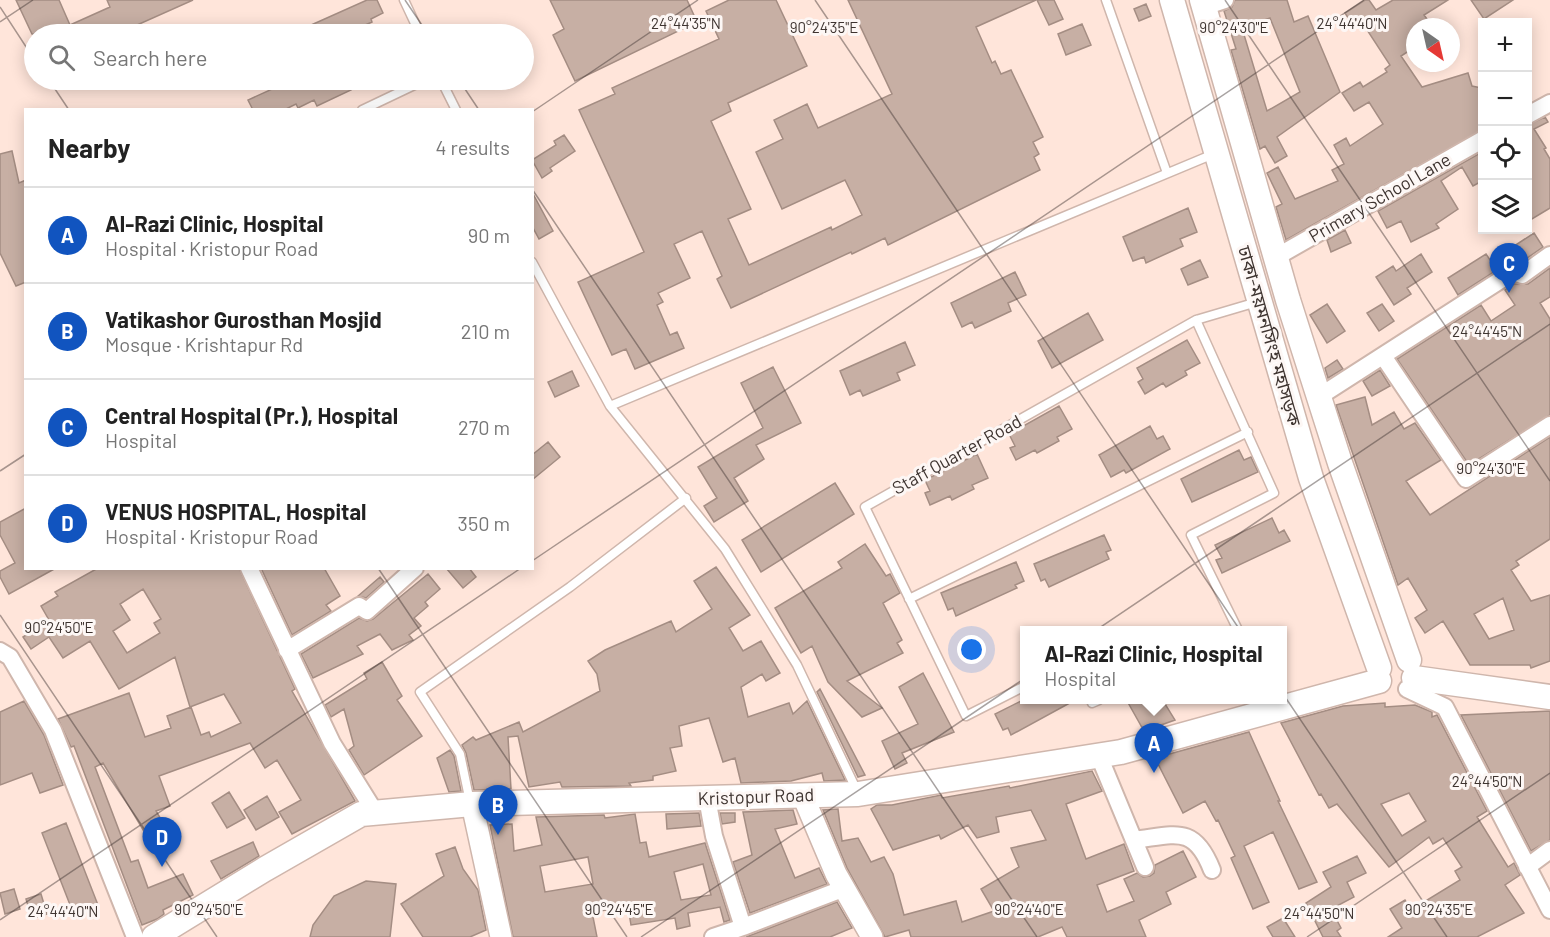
<!DOCTYPE html>
<html lang="en">
<head>
<meta charset="utf-8">
<style>
  :root { --surface:#fff; --page:#f6f6f6; --text:#222; --muted:#767676; --line:#e0e0e0; --accent:#1154bf }
  body { margin:0; font-family:Barlow,"Noto Sans Bengali",sans-serif; background:var(--page); color:var(--text) }
  .controls { position:absolute; right:18px; top:18px; display:grid; overflow:hidden; border-radius:0px; box-shadow:0 3px 15px #0003 }
  .controls button { width:54px; height:54px; display:grid; place-items:center; padding:0; border:0; border-bottom:2px solid var(--line); background:var(--surface); color:var(--text); font:30px sans-serif }
  .compass { position:absolute; left:1406px; top:18px; width:54px; height:54px; border-radius:50%; background:var(--surface); box-shadow:0 3px 15px #0003; rotate:146deg }
  .you { position:absolute; left:972px; top:650px; width:21px; height:21px; margin:-15px; border:4px solid #fff; border-radius:50%; background:#1a73e8; box-shadow:0 0 0 9px #1a73e833 }
  .badge { display:grid; place-items:center; width:39px; height:39px; border-radius:50%; background:var(--accent); color:#fff; font-size:20px; font-weight:700 }
  .pin { position:absolute; translate:-50% -50px; filter:drop-shadow(0 2px 3px #0008) }
  .pin::after { content:''; position:absolute; top:32px; width:21px; height:18px; background:inherit; clip-path:polygon(0 0,100% 0,50% 100%) }
  .popup { position:absolute; left:1020px; top:626px; width:267px; height:78px; box-sizing:border-box; display:grid; place-content:center; border-radius:0px; background:var(--surface); filter:drop-shadow(0 2px 4px #0005); font-size:20px; white-space:nowrap; color:var(--muted) }
  .popup b { font-size:22px; color:var(--text) }
  .popup::after { content:''; position:absolute; left:50%; top:100%; margin-left:-12px; border:12px solid transparent; border-top-color:var(--surface) }
  .list { margin:0; padding:0; list-style:none }
  h2 { display:flex; justify-content:space-between; align-items:center; height:78px; margin:0; padding:0 24px; font-size:26px }
  h2 small { font-size:20px; font-weight:400; color:var(--muted) }
  .list li { display:grid; grid-template-columns:39px 1fr auto; gap:18px; align-items:center; box-sizing:border-box; height:96px; padding:0 24px; border-top:2px solid var(--line) }
  .list b { display:block; font-size:22px; white-space:nowrap }
  .list p { margin:0; font-size:20px; white-space:nowrap; color:var(--muted) }
  .list em { font-size:20px; font-style:normal; color:var(--muted) }
  .icon { flex:none; width:33px; height:33px; fill:none; stroke:currentColor; stroke-width:2; stroke-linecap:round; stroke-linejoin:round }
  .map { position:relative; flex:none; width:1550px; height:937px; overflow:hidden }
  .search { position:absolute; background:var(--surface); box-shadow:0 3px 15px #0003; left:24px; top:24px; width:510px; height:66px; display:flex; align-items:center; gap:15px; box-sizing:border-box; padding:0 21px; border-radius:33px; color:var(--muted); font-size:22px }
  .panel { position:absolute; background:var(--surface); box-shadow:0 3px 15px #0003; left:24px; top:108px; width:510px; height:462px; border-radius:0px }
  .map>svg:first-child { display:block }
</style>
</head>
<body>
<div class="map">
<svg width="1550" height="937" viewBox="0 0 1550 937">
  <rect width="100%" height="100%" fill="#ffe5da"/>
  <path fill="#c7afa4" stroke="#a48d83" stroke-width="1.5" fill-rule="evenodd" d="M16,0H59L70,25L110,7L107,0H193L117,34H32Z
    M367,0H377L383,13L371,19L372,22L345,34H291Z
    M550,0H687L697,22L575,81L553,35L564,29Z
    M729,0H776L807,66L728,103L731,111L711,121L751,209L728,219L749,265L831,227L832,230L862,215L845,180L782,209L756,152L783,139L774,120L807,104L818,128L892,94L848,0H1036L976,27L992,63L995,61L1001,74L1011,70L1043,137L1033,142L1039,154L1034,157L1040,170L888,245L885,238L852,254L851,252L731,308L717,279L722,276L702,231L674,244L690,278L658,293L663,302L657,305L670,335L677,332L684,348L635,369L626,349L612,355L578,282L644,252L579,110L615,94L612,88L719,39L706,11Z
    M1037,0H1054L1063,19L1049,25Z
    M1235,0H1287L1294,22L1308,16L1340,92L1277,137L1287,156L1275,163L1265,146L1260,149L1231,50L1236,49L1224,11L1232,7ZM1270,18L1300,92L1267,111L1242,28Z
    M1365,0H1369L1376,10L1393,0H1448L1424,15L1433,27H1415V47L1401,56L1422,87L1468,73L1472,86L1482,88V130L1286,240L1276,207L1282,204L1267,173L1278,167L1295,199L1338,181L1332,170L1344,164L1334,145L1346,138L1350,146L1383,124L1369,102L1354,111L1342,93L1360,82L1363,87L1387,72L1385,69L1390,65L1360,19L1352,24L1345,13Z
    M1471,0H1513L1484,19Z
    M1146,4L1151,16L1139,21L1134,9Z
    M1082,24L1091,45L1066,55L1058,34Z
    M292,80H346L351,90L317,106L314,100L298,108L296,104L284,110H253L248,100Z
    M1545,117L1548,122L1534,129L1546,148L1544,149L1550,159V208L1527,222V125Z
    M564,135L575,151L550,168L552,171L542,178L532,160L556,145L554,141Z
    M12,151L19,183L26,180V282L16,286L0,253V154Z
    M1482,152V181L1473,186L1462,167L1441,181L1458,209L1436,224L1439,228L1411,242L1401,221L1387,228L1378,211Z
    M532,192L553,231L539,239L532,226Z
    M1188,208L1197,232L1180,239L1183,246L1146,263L1144,257L1133,261L1123,237Z
    M1345,230L1351,243L1331,252L1327,240Z
    M1534,233L1543,247L1520,263L1514,262L1508,250Z
    M1421,254L1432,272L1407,288L1411,294L1394,305L1376,277L1393,266L1396,271Z
    M1486,254L1497,270L1458,295L1448,278Z
    M1200,260L1208,277L1188,285L1181,269Z
    M1550,268V297L1540,303L1550,319V415L1469,465L1397,359L1481,305L1491,321L1515,305L1505,290L1514,284H1528Z
    M1015,272L1026,295L1008,303L1011,311L975,328L972,322L962,327L951,303Z
    M1327,304L1345,331L1327,343L1310,315Z
    M1382,304L1394,321L1379,331L1367,313Z
    M1088,313L1103,340L1052,368L1038,341Z
    M1187,340L1200,363L1185,371L1187,375L1166,387L1163,383L1145,394L1138,382L1143,379L1137,368Z
    M905,342L915,365L897,373L900,380L863,396L860,390L850,395L840,371Z
    M1337,360L1343,369L1328,378L1325,368Z
    M773,367L801,423L756,445L764,459L734,478L748,501L714,522L704,506L717,498L698,467L763,428L741,383Z
    M1380,370L1390,386L1372,396L1363,381Z
    M572,371L579,386L555,397L548,382Z
    M1365,397L1372,425L1394,412L1404,429L1415,423L1441,460L1406,481L1430,515L1550,437V539L1516,561L1519,565L1511,570L1531,601L1550,595V661L1531,668L1530,665H1470L1443,621L1425,633L1415,618L1427,610L1408,578L1398,585L1336,405ZM1503,598L1514,630L1489,639L1474,614Z
    M1059,406L1072,429L1057,437L1059,441L1037,453L1035,450L1016,460L1010,448L1015,446L1009,434Z
    M1150,426L1157,439L1163,436L1170,449L1126,473L1124,470L1111,477L1099,455Z
    M548,442L560,457L532,480V455Z
    M1239,450L1244,460L1251,457L1258,472L1192,502L1181,479Z
    M977,454L988,478L972,485L974,489L952,500L950,496L930,505L925,493L930,491L925,480Z
    M835,483L854,514L761,572L742,540Z
    M26,508V568H56L9,594L0,577V571L15,563L0,535V522Z
    M1272,518L1279,533L1284,530L1290,541L1222,573L1216,560L1222,558L1215,545Z
    M1104,535L1111,550L1106,552L1109,559L1049,587L1045,579L1041,581L1034,564Z
    M865,544L886,576L890,574L900,593L883,603L902,640L897,643L903,653L847,681L882,708L862,717L828,682L812,646L801,653L775,608L842,568L838,562Z
    M1016,562L1024,581L1015,585L1017,588L956,616L953,608L948,610L941,593Z
    M716,567L750,615L729,628L743,651L761,641L780,673L766,681L762,674L741,687L748,717L789,703L793,714L807,701L845,780L824,781L822,773L791,781L741,783L735,758L723,762L709,718L679,726L682,746L670,748L676,771L653,776V780L629,783L631,786L562,787L560,782L529,787L518,736L508,737L511,789L474,790L466,753L462,745L473,737L476,740L519,722L523,732L600,691L597,674L588,661L605,650L671,621L676,632L712,609L694,581Z
    M98,568H239L295,689L292,691L355,801L292,834L279,812L301,800L277,760L265,768L250,743L159,776L170,806L156,811L175,843L157,853L103,763L95,767L131,862L138,860L148,888L183,874L193,895L163,910L164,914L157,919L142,925L74,746L71,747L58,719L129,693L145,737L171,728L167,716L191,707L201,735L209,732L211,737L241,723L224,694L190,707L175,657L119,689L90,641L63,658L49,637L31,649L23,637L49,620L41,606L58,596L55,592ZM143,589L161,619L154,623L160,633L127,653L113,631L130,620L120,604Z
    M261,568H324L340,596L326,605L331,611L292,635Z
    M446,568H469L476,577L463,588Z
    M428,574L440,589L425,602L428,606L414,618L421,626L409,635L413,640L392,650L380,634L357,646L363,654L313,678L301,654L359,618L367,621L373,619Z
    M380,577L384,582L366,598L358,596Z
    M382,662L402,696L397,700L422,736L364,775L349,750L354,746L344,709L331,717L325,705L367,679L364,673Z
    M923,673L954,732L902,753L907,763L895,769L882,741L918,724L899,687Z
    M820,689L865,775L858,777L817,692Z
    M1025,699H1077L1011,735L1008,728L1003,730L995,714Z
    M1126,699H1162L1175,720L1144,731Z
    M24,701L44,735L63,785L40,793L32,773L0,785V712Z
    M1385,703V707L1415,705L1432,712V717L1437,715L1487,811L1477,817L1508,867L1514,863L1520,875L1505,885L1524,913L1477,937H1388L1402,928L1390,909L1405,900L1411,910L1460,880L1455,871L1462,867L1443,838L1433,844L1429,837L1389,867L1337,804L1329,808L1321,794L1319,795L1281,723L1343,706ZM1409,793L1426,821L1402,836L1381,804Z
    M1550,711V840L1531,851L1461,715Z
    M1249,732L1280,801H1278L1317,882L1299,889L1273,832L1244,846L1269,902L1253,909L1231,858L1235,856L1218,820L1216,821L1205,801L1183,813L1155,758Z
    M450,750L454,756L461,791L449,792L437,758Z
    M1092,771L1102,791L1066,804L1086,859L1124,844L1134,871L1097,885L1107,912L1134,901L1124,879L1137,873L1143,877L1150,876L1154,873L1155,865L1183,851L1196,877L1166,892L1171,904L1139,920L1146,937H1067L1062,927L1038,937H911L909,930L885,937L847,868L823,810L838,809L842,841L858,838L871,862L884,857L893,874L904,915L956,901L962,922L994,911L981,889L1019,867L1011,848L1046,840L1031,810L996,817L999,832L977,838L968,825L941,839L939,835L893,850L871,809L877,805H892L941,795L942,798L1009,786L1010,788Z
    M229,792L245,818L227,828L212,803Z
    M267,796L279,817L256,830L244,810Z
    M793,810L797,824L775,829L795,878L819,868L827,884L750,913L733,862L752,855L743,812Z
    M699,813L701,826L667,829L666,814Z
    M720,813H735V822L722,824Z
    M635,814L640,843L646,842L649,857L705,843L730,920L724,922L720,907L688,913L690,926L677,929L675,918L631,925L628,907L592,912L597,937H513L490,825L512,824L514,851L542,845L536,817L604,815L605,818ZM588,857L593,884L545,892L540,866ZM703,864L711,895L681,900L674,872Z
    M66,823L98,905L74,915L42,833Z
    M253,842L259,856L221,879L211,861Z
    M455,847L463,869L478,890L486,930L470,937H423L401,904L444,876L436,854Z
    M1357,856L1366,873L1347,882L1354,897L1331,909L1341,928L1337,931L1341,937H1323L1306,903L1331,887L1323,872Z
    M366,881L396,884L390,937H310L313,925L334,896Z
    M14,889L20,909L5,914L0,893Z
    M41,894L47,914L32,919L26,899Z
    M837,902L852,928L830,937H746Z
    M1283,918L1295,937H1273L1267,927Z"/>
  <g fill="none" stroke-linecap="round" stroke-linejoin="round">
    <defs>
      <path id="service" d="M404,0L420,34
        M1106,0L1167,173
        M441,80L456,110
        M362,110L425,80
        M532,262L610,406L725,549L797,665L857,791
        M1196,320L1274,493L1191,535L1238,630
        M610,406L1216,153
        M909,599L1248,432
        M1025,686L966,716L865,507L1196,320L1257,302
        M1091,700L1092,703L1099,700
        M470,802L460,754L420,692L570,587L686,498"/>
      <path id="minor" d="M1204,7L1225,0
        M1528,115L1550,103
        M1276,254L1285,252L1482,140
        M1383,356L1466,479L1550,425
        M1320,396L1513,272L1522,275L1550,255
        M249,568L332,743L375,812
        M287,650L359,606L367,611L415,568
        M0,651L10,657L53,730L135,937
        M1407,689L1445,707L1550,910
        M1099,756L1145,867
        M707,798L714,836L743,927L845,888
        M1134,840C1175,835 1194,824 1212,870
        M1527,867L1550,850
        M713,937L743,927"/>
      <path id="tertiary" d="M803,796L836,874L872,937
        M472,804L501,937"/>
      <path id="secondary" d="M1172,0L1311,478L1379,668
        M1202,0L1288,300L1340,463L1409,660
        M1414,678L1550,697
        M154,937L265,869L361,814L472,804L858,794L1121,752L1379,681"/>
    </defs>
    <use href="#service" stroke="#cfb6ac" stroke-width="11"/>
    <use href="#minor" stroke="#cfb6ac" stroke-width="20"/>
    <use href="#tertiary" stroke="#cfb6ac" stroke-width="24"/>
    <use href="#secondary" stroke="#cfb6ac" stroke-width="27"/>
    <use href="#service" stroke="#fff" stroke-width="8"/>
    <use href="#minor" stroke="#fff" stroke-width="16"/>
    <use href="#tertiary" stroke="#fff" stroke-width="21"/>
    <use href="#secondary" stroke="#fff" stroke-width="24"/>
  </g>
  <path fill="none" stroke="#3e3430" stroke-width="1.5" stroke-opacity="0.45" d="M405,0L428,34M815,0L1447,937M1225,0L1550,481M0,7L34,59M0,22L33,0M49,80L69,110M459,80L479,110M532,112L698,0M532,189L1037,937M0,471L26,454M532,561L1364,0M378,568L627,937M0,615L217,937M0,920L521,568M641,937L1550,324M1307,937L1550,773"/>
  <g text-anchor="middle" stroke-width="6" stroke-linejoin="round" paint-order="stroke">
    <g font-size="18" fill="#3e3430" stroke="#fdf7f5">
      <text transform="translate(1380 198) rotate(-30)" y="6">Primary School Lane</text>
      <text transform="translate(1269 336) rotate(74)" y="6">ঢাকা-ময়মনসিংহ মহাসড়ক</text>
      <text transform="translate(957 455) rotate(-29)" y="6">Staff Quarter Road</text>
      <text transform="translate(756 797) rotate(-2)" y="6">Kristopur Road</text>
    </g>
  </g>
  <g font-size="15" text-anchor="middle" fill="#3e3430" stroke="#fdf7f5" stroke-width="6" stroke-linejoin="round" paint-order="stroke">
    <text x="686" y="29">24°44'35"N</text>
    <text x="1352" y="29">24°44'40"N</text>
    <text x="824" y="33">90°24'35"E</text>
    <text x="1234" y="33">90°24'30"E</text>
    <text x="1487" y="337">24°44'45"N</text>
    <text x="1491" y="474">90°24'30"E</text>
    <text x="59" y="633">90°24'50"E</text>
    <text x="1487" y="787">24°44'50"N</text>
    <text x="209" y="915">90°24'50"E</text>
    <text x="619" y="915">90°24'45"E</text>
    <text x="1029" y="915">90°24'40"E</text>
    <text x="1439" y="915">90°24'35"E</text>
    <text x="63" y="917">24°44'40"N</text>
    <text x="1319" y="919">24°44'50"N</text>
  </g>
</svg>
<div class="controls">
<button>+</button>
<button>−</button>
<button><svg class="icon" aria-label="locate" viewBox="0 0 24 24"><circle cx="12" cy="12" r="6"/><path d="M12 2v4M12 18v4M2 12h4M18 12h4"/></svg></button>
<button><svg class="icon" aria-label="layers" viewBox="0 0 24 24"><path d="M12 4l9 5-9 5-9-5zM3 14l9 5 9-5"/></svg></button>
</div>
<svg class="compass" viewBox="-18 -18 36 36"><path d="M0-13l5 13h-10z" fill="#e53935"/><path d="M0 13l5-13h-10z" fill="#767676"/></svg>
<div class="you"></div>
<div class="pin badge" style="left:1154px;top:773px">A</div>
<div class="popup"><b>Al-Razi Clinic, Hospital</b>Hospital</div>
<div class="pin badge" style="left:498px;top:835px">B</div>
<div class="pin badge" style="left:1509px;top:293px">C</div>
<div class="pin badge" style="left:162px;top:867px">D</div>
<div class="search"><svg class="icon" aria-label="search" viewBox="0 0 24 24"><circle cx="10" cy="10" r="6"/><path d="M15 15l6 6"/></svg>Search here</div>
<section class="panel">
<h2>Nearby<small>4 results</small></h2>
<ul class="list">
<li><span class="badge">A</span><div><b>Al-Razi Clinic, Hospital</b><p>Hospital · Kristopur Road</p></div><em>90 m</em></li>
<li><span class="badge">B</span><div><b>Vatikashor Gurosthan Mosjid</b><p>Mosque · Krishtapur Rd</p></div><em>210 m</em></li>
<li><span class="badge">C</span><div><b>Central Hospital (Pr.), Hospital</b><p>Hospital</p></div><em>270 m</em></li>
<li><span class="badge">D</span><div><b>VENUS HOSPITAL, Hospital</b><p>Hospital · Kristopur Road</p></div><em>350 m</em></li>
</ul>
</section>
</div>
</body>
</html>
